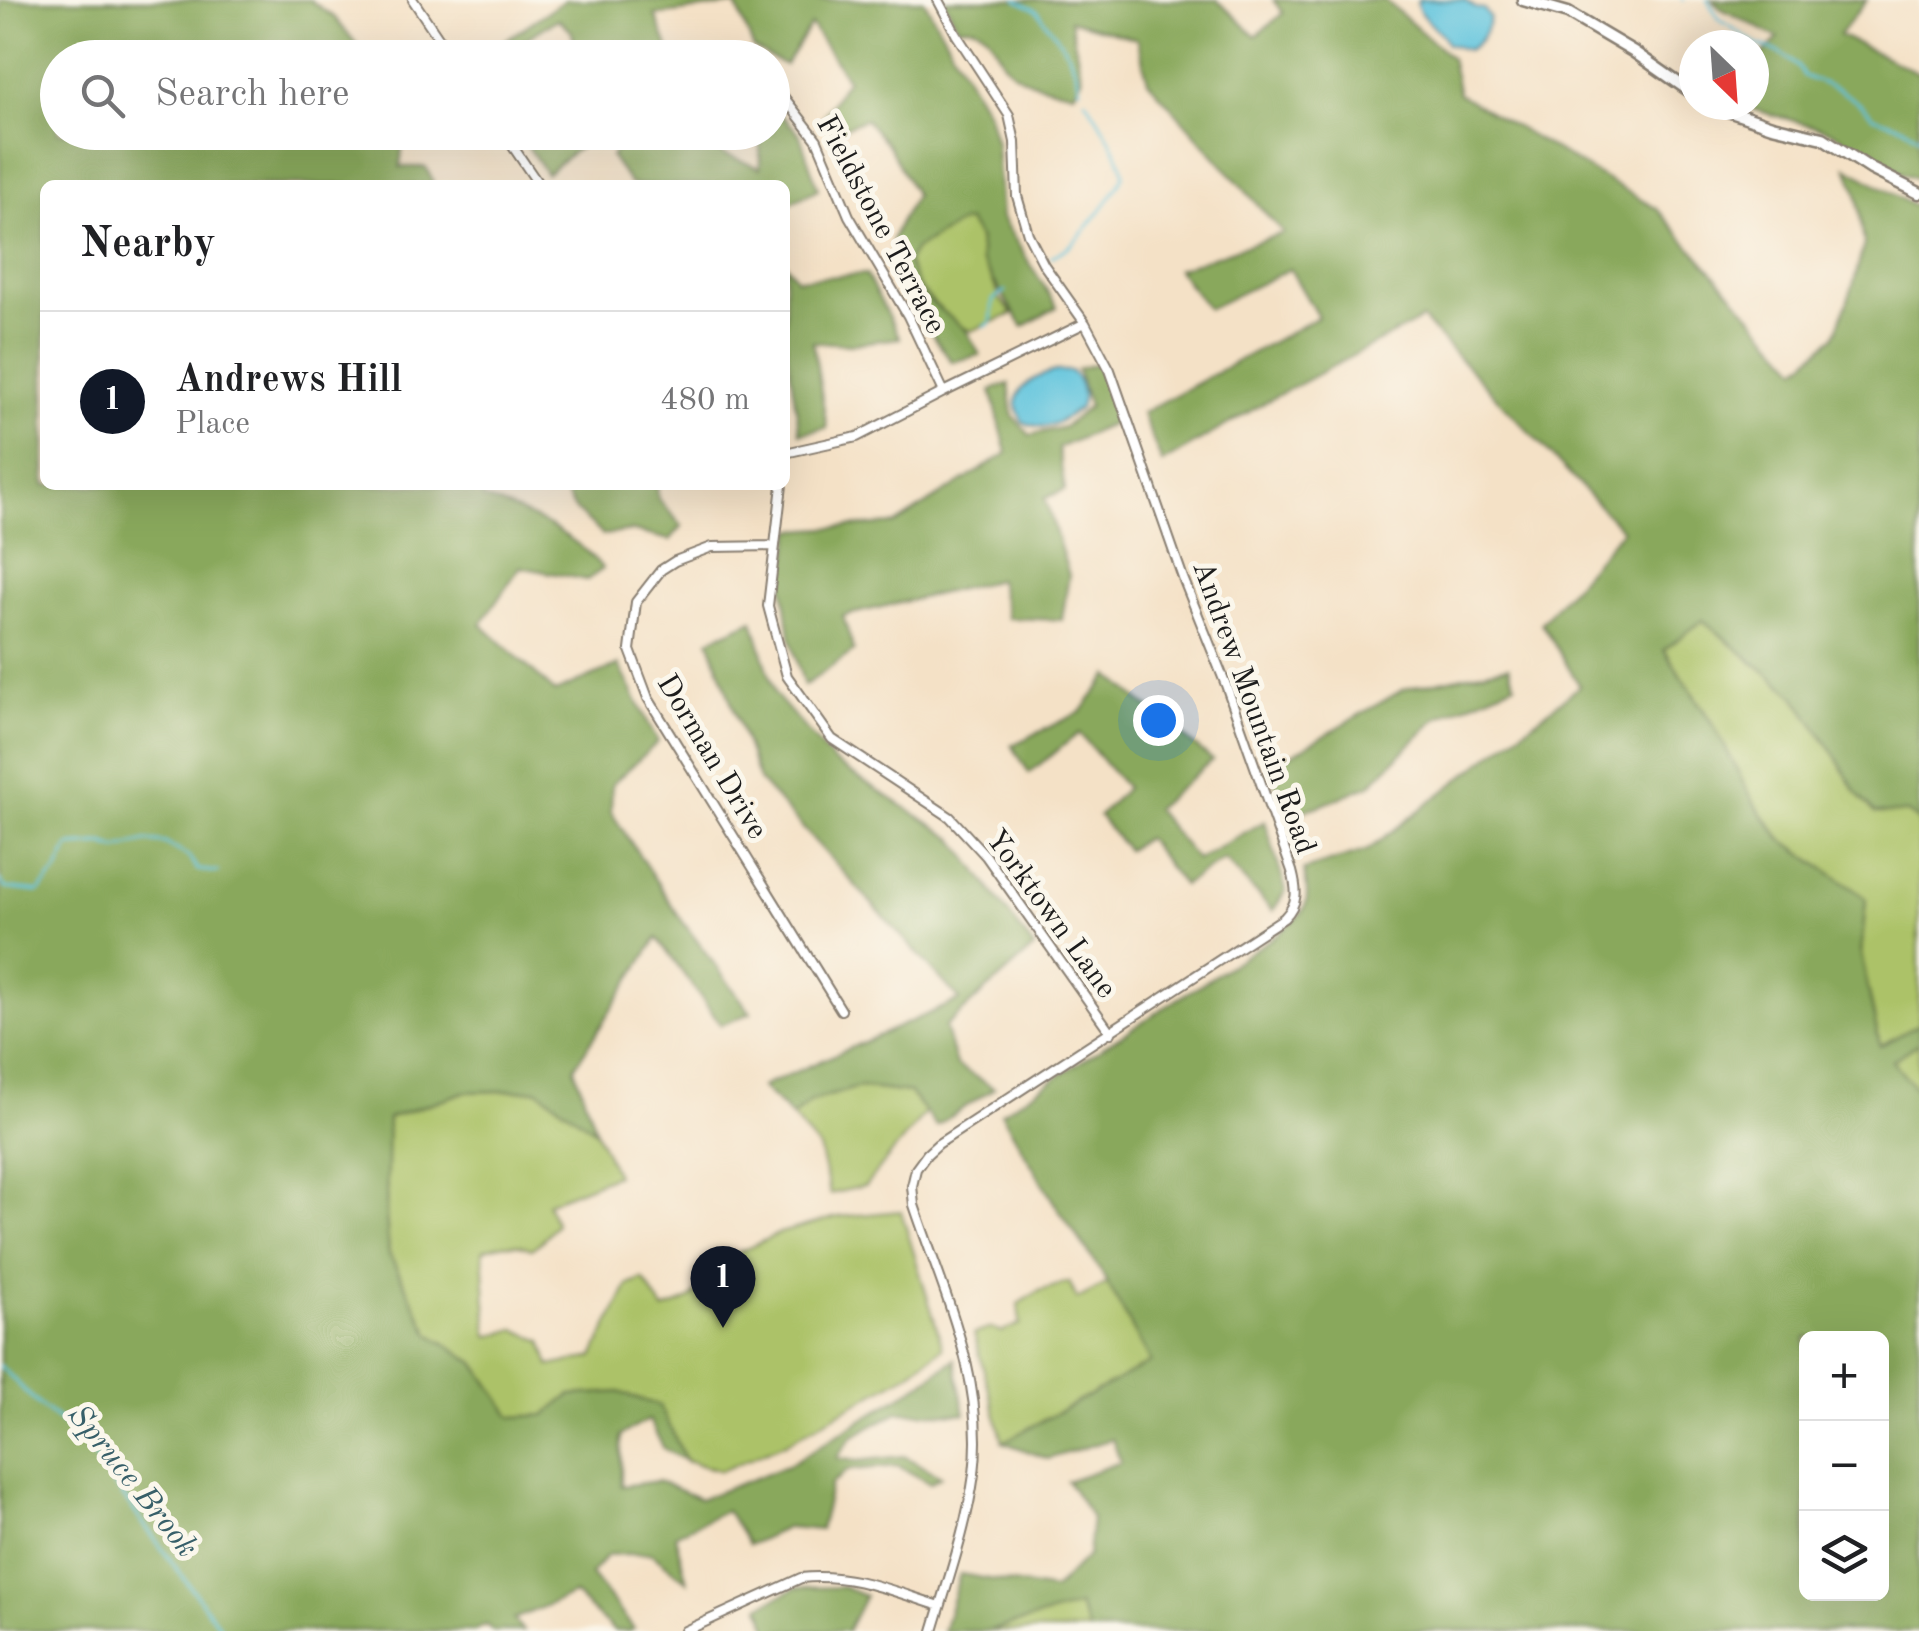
<!DOCTYPE html>
<html lang="en">
<head>
<meta charset="utf-8">
<style>
  :root { --surface:#fff; --page:#f2f2f2; --text:#202124; --muted:#757577; --line:#e0e0e0; --accent:#111827 }
  body { margin:0; font-family:"Old Standard TT",serif; background:var(--page); color:var(--text) }
  .controls { position:absolute; right:30px; bottom:30px; display:grid; overflow:hidden; border-radius:15px; box-shadow:0 10px 40px #0002 }
  .controls button { width:90px; height:90px; display:grid; place-items:center; padding:0; border:0; border-bottom:2px solid var(--line); background:var(--surface); color:var(--text); font:50px sans-serif }
  .compass { position:absolute; left:1679px; top:30px; width:90px; height:90px; border-radius:50%; background:var(--surface); box-shadow:0 10px 40px #0002; rotate:155deg }
  .you { position:absolute; left:1158px; top:720px; width:35px; height:35px; margin:-25px; border:8px solid #fff; border-radius:50%; background:#1a73e8; box-shadow:0 0 0 15px #1a73e833 }
  .badge { display:grid; place-items:center; width:65px; height:65px; border-radius:50%; background:var(--accent); color:#fff; font-size:32px; font-weight:700 }
  .pin { position:absolute; translate:-50% -82px; filter:drop-shadow(0 2px 5px #0008) }
  .pin::after { content:''; position:absolute; top:52px; width:35px; height:30px; background:inherit; clip-path:polygon(0 0,100% 0,50% 100%) }
  .list { margin:0; padding:0; list-style:none }
  h2 { display:flex; justify-content:space-between; align-items:center; height:130px; margin:0; padding:0 40px; font-size:42px }
  h2 small { font-size:32px; font-weight:400; color:var(--muted) }
  .list li { display:grid; grid-template-columns:65px 1fr auto; gap:30px; align-items:center; box-sizing:border-box; height:180px; padding:0 40px; border-top:2px solid var(--line) }
  .list b { display:block; font-size:38px; white-space:nowrap }
  .list p { margin:0; font-size:32px; white-space:nowrap; color:var(--muted) }
  .list em { font-size:32px; font-style:normal; color:var(--muted) }
  .icon { flex:none; width:55px; height:55px; fill:none; stroke:currentColor; stroke-width:2; stroke-linecap:round; stroke-linejoin:round }
  .map { position:relative; flex:none; width:1919px; height:1631px; overflow:hidden }
  .search { position:absolute; background:var(--surface); box-shadow:0 10px 40px #0002; left:40px; top:40px; width:750px; height:110px; display:flex; align-items:center; gap:25px; box-sizing:border-box; padding:0 35px; border-radius:55px; color:var(--muted); font-size:38px }
  .panel { position:absolute; background:var(--surface); box-shadow:0 10px 40px #0002; left:40px; top:180px; width:750px; height:310px; border-radius:15px }
  .map>svg:first-child { display:block }
</style>
</head>
<body>
<div class="map">
<svg width="1919" height="1631" viewBox="0 0 1919 1631">
  <rect width="100%" height="100%" fill="#fbf7ec"/>
  <filter id="ink" filterUnits="userSpaceOnUse"><feTurbulence type="fractalNoise" baseFrequency=".01" numOctaves="2"/><feDisplacementMap in="SourceGraphic" scale="20" xChannelSelector="R" yChannelSelector="G"/><feConvolveMatrix kernelMatrix="1 2 1 2 8 2 1 2 1" color-interpolation-filters="sRGB"/></filter>
  <filter id="wash" filterUnits="userSpaceOnUse"><feTurbulence type="fractalNoise" baseFrequency=".0048" numOctaves="4" result="noise"/><feDisplacementMap in="SourceGraphic" scale="40" xChannelSelector="R" yChannelSelector="G"/><feGaussianBlur stdDeviation="2.25" result="paint"/><feColorMatrix in="noise" values="0 0 0 0 0 0 0 0 0 0 0 0 0 0 0 0 0 1.4 0 .05"/><feComposite in="paint" operator="in"/></filter>
  <g filter="url(#wash)">
    <rect width="100%" height="100%" fill="#f4e1c6"/>
    <path fill="#acc267" stroke="#646f42" stroke-width="2.5" d="M962,221L968,222L977,234L981,261L990,274L1000,299L1013,314L971,331C954,325 899,277 909,256C913,247 951,229 962,221Z
      M1702,620L1795,696L1837,758L1856,792L1908,813L1919,821V1024L1880,1046L1861,954L1866,899L1782,839L1756,806L1714,726L1664,649Z
      M1919,1043V1093L1892,1061Z
      M859,1087L910,1093L926,1112L865,1186L830,1194L819,1148L792,1117L811,1101Z
      M538,1090L596,1131L616,1175L547,1203L556,1224L541,1242L531,1249C515,1241 501,1244 483,1250L488,1337L515,1329L542,1341L550,1366L593,1357L628,1285L643,1279L664,1310L690,1299L699,1290L697,1272L780,1233L837,1217L901,1211L943,1348L908,1374L786,1443L721,1471L686,1461L659,1406L571,1395L545,1415L512,1418L475,1363L430,1334L389,1254L386,1214L387,1118L464,1092Z
      M1069,1282L1077,1299L1108,1283L1151,1362L1003,1442L974,1334L991,1328L1002,1332L1020,1324L1018,1304L1039,1291Z
      M1079,1605L1088,1631H988Z"/>
    <path fill="#89a85c" stroke="#52623c" stroke-width="2.5" fill-rule="evenodd" d="M0,0H310L335,18L367,57L58,58V132L404,133L400,167H426L433,182L430,185H45V485H480L483,498C526,513 575,533 603,569L587,580L520,567L481,624L555,692L619,665L658,742L612,784L611,812L683,922L751,1013L721,1025L657,938L574,1068L596,1131L538,1090L464,1092L388,1118L386,1214L389,1254L430,1334L475,1363L512,1417L545,1415L571,1395L619,1392L660,1406L686,1461L664,1449L649,1420L621,1435V1486L658,1481L700,1499L787,1466L925,1381L955,1359L965,1414L898,1412L852,1437L837,1458L857,1461L904,1456L941,1476L930,1483L898,1466L848,1470L831,1484L820,1530L788,1527L749,1545L726,1510L675,1535L687,1581L651,1553L608,1555L591,1574L634,1629L629,1631H614L574,1594L514,1619L523,1631H493L486,1625L474,1631H0Z
      M565,0H924L988,114L996,143L1001,217L1057,307L1023,327L981,261L979,239L968,222H962L915,249L907,262L919,288L931,302L966,330L980,355L952,362C933,337 882,268 893,237C898,223 908,209 915,195L889,147L865,119L833,133L821,120L847,79L811,25L785,65L754,49L736,5L655,15L672,57H580L571,31L558,19L497,57H480Z
      M944,0H1217L1256,36L1283,13L1273,0H1385L1451,58L1459,94L1657,209L1798,368L1835,336L1852,289L1864,244L1857,193L1847,167L1919,209V821L1908,813H1875L1856,792L1837,758L1795,696L1703,620L1664,650L1714,726L1756,806L1782,839L1866,898L1861,954L1880,1046L1919,1024V1043L1892,1061L1919,1093V1631H1088L1079,1606L988,1631H943L960,1574L1054,1590L1088,1555L1092,1518L1067,1481L1121,1462L1112,1439L1048,1459L1003,1442L1151,1362L1100,1270L1053,1201L1001,1113L1277,935C1307,910 1311,909 1304,870L1368,850L1580,686L1541,623L1622,530L1422,319L1273,398L1162,463L1142,413L1318,317L1290,269L1208,309L1177,269L1283,233L1148,81L1137,39L1070,20L1082,78L1074,93C1054,88 1032,85 1014,73C992,57 996,20 958,27ZM1806,1338H1882V1594H1806Z
      M1711,0H1867L1839,35L1919,73V179L1902,173L1830,131L1737,105H1754V64L1778,38L1720,8Z
      M773,107L799,133L818,189L785,206V185H631L611,157L627,133H702L708,148L760,168V133L772,132Z
      M519,133H576L582,145L546,174Z
      M785,263L797,279L866,274L900,338L851,344L813,342L827,428L800,433L785,340Z
      M1098,363L1119,421L1058,448L1065,490L1045,498L1069,575L1062,620L1007,618L998,580L843,616L854,651L804,686L790,637L783,583L792,530L895,524L1007,453L991,390L1009,384L1013,416L1030,435L1064,427L1089,406L1077,369Z
      M561,485H657L658,498L682,526L670,540L633,531L603,535L575,510Z
      M753,620L775,694L834,762L954,839L1034,948L945,1027L956,1065L994,1088L936,1126L910,1093L859,1087L811,1101L792,1117L761,1087L960,1000L759,780L709,640Z
      M1509,666L1515,684L1437,718L1370,785L1320,806L1285,815L1270,767L1404,689Z
      M1109,675L1212,760L1155,809L1197,860L1265,821L1286,890L1273,911L1224,859L1183,885L1146,838L1127,850L1099,816L1126,788L1079,733L1029,773L1012,745L1081,712Z
      M843,1587L865,1596L847,1631H769L760,1606L796,1588Z"/>
    <path fill="#60c4dd" stroke="#3e707c" stroke-width="2.5" d="M1419,0H1464L1476,8L1484,9L1490,18C1486,32 1481,44 1467,50L1447,44C1442,27 1419,22 1417,2Z
      M1055,371H1071C1081,381 1085,394 1080,408C1058,422 1049,433 1023,422C1005,392 1030,378 1055,371Z"/>
    <g fill="none" stroke-linecap="round" stroke-linejoin="round">
      <path stroke="#60c4dd" stroke-width="2.5" d="M1017,0C1024,4 1033,7 1038,12C1042,16 1044,21 1048,25C1065,47 1076,62 1080,89
        M1682,0H1683
        M1707,0L1720,20L1758,45L1781,53L1798,67L1804,76L1840,90L1865,108L1874,117L1902,126L1919,137
        M1051,257C1058,253 1065,250 1071,245C1081,236 1121,186 1123,176C1126,161 1094,112 1085,99
        M985,327L991,322L993,300L1005,291
        M0,880L5,888L39,892L58,870L69,846L103,844L117,849L146,841L165,843L188,856L198,870L218,872
        M0,1366L39,1405L77,1434L223,1631"/>
    </g>
  </g>
  <g filter="url(#ink)">
    <g fill="none" stroke-linecap="round" stroke-linejoin="round">
      <defs>
        <path id="minor" d="M413,0L452,58
          M772,82L817,140L849,216L908,316L944,392
          M503,132L539,185
          M785,453L857,437L944,392L1085,323
          M782,485L768,606L787,676L832,739L950,817L986,856L1111,1033
          M775,546L712,547L675,561L661,570L636,602L630,650L648,698L841,1010
          M685,1631L801,1578C850,1572 895,1592 940,1606
          M933,1631C948,1580 967,1527 974,1474C986,1379 943,1292 914,1205L912,1186L916,1169L927,1154L938,1144L1284,918C1299,903 1297,890 1292,871L1226,685L1183,578L1110,370L1085,323L1044,265L1028,234L1017,196L1015,142L1009,115L956,34L938,0"/>
        <path id="tertiary" d="M1523,0L1568,13L1634,52L1694,94
          M1710,105L1772,126L1823,138L1871,169L1919,193"/>
      </defs>
      <use href="#minor" stroke="#887e71" stroke-width="12"/>
      <use href="#tertiary" stroke="#887e71" stroke-width="15"/>
      <use href="#minor" stroke="#fff" stroke-width="8"/>
      <use href="#tertiary" stroke="#fff" stroke-width="10"/>
    </g>
  </g>
  <g text-anchor="middle" stroke-width="10" stroke-linejoin="round" paint-order="stroke">
    <g font-size="30" fill="#1c1c1c" stroke="#fbf7ec">
      <text transform="translate(882 224) rotate(62)" y="10">Fieldstone Terrace</text>
      <text transform="translate(1255 707) rotate(70)" y="10">Andrew Mountain Road</text>
      <text transform="translate(713 756) rotate(59)" y="10">Dorman Drive</text>
      <text transform="translate(1052 913) rotate(54)" y="10">Yorktown Lane</text>
    </g>
    <g font-size="32" font-style="italic" fill="#375f69" stroke="#fbf7ec">
      <text transform="translate(134 1480) rotate(51)" y="11">Spruce Brook</text>
    </g>
  </g>
</svg>
<div class="controls">
<button>+</button>
<button>−</button>
<button><svg class="icon" aria-label="layers" viewBox="0 0 24 24"><path d="M12 4l9 5-9 5-9-5zM3 14l9 5 9-5"/></svg></button>
</div>
<svg class="compass" viewBox="-18 -18 36 36"><path d="M0-13l5 13h-10z" fill="#e53935"/><path d="M0 13l5-13h-10z" fill="#757577"/></svg>
<div class="you"></div>
<div class="pin badge" style="left:723px;top:1328px">1</div>
<div class="search"><svg class="icon" aria-label="search" viewBox="0 0 24 24"><circle cx="10" cy="10" r="6"/><path d="M15 15l6 6"/></svg>Search here</div>
<section class="panel">
<h2>Nearby<small></small></h2>
<ul class="list">
<li><span class="badge">1</span><div><b>Andrews Hill</b><p>Place</p></div><em>480 m</em></li>
</ul>
</section>
</div>
</body>
</html>
